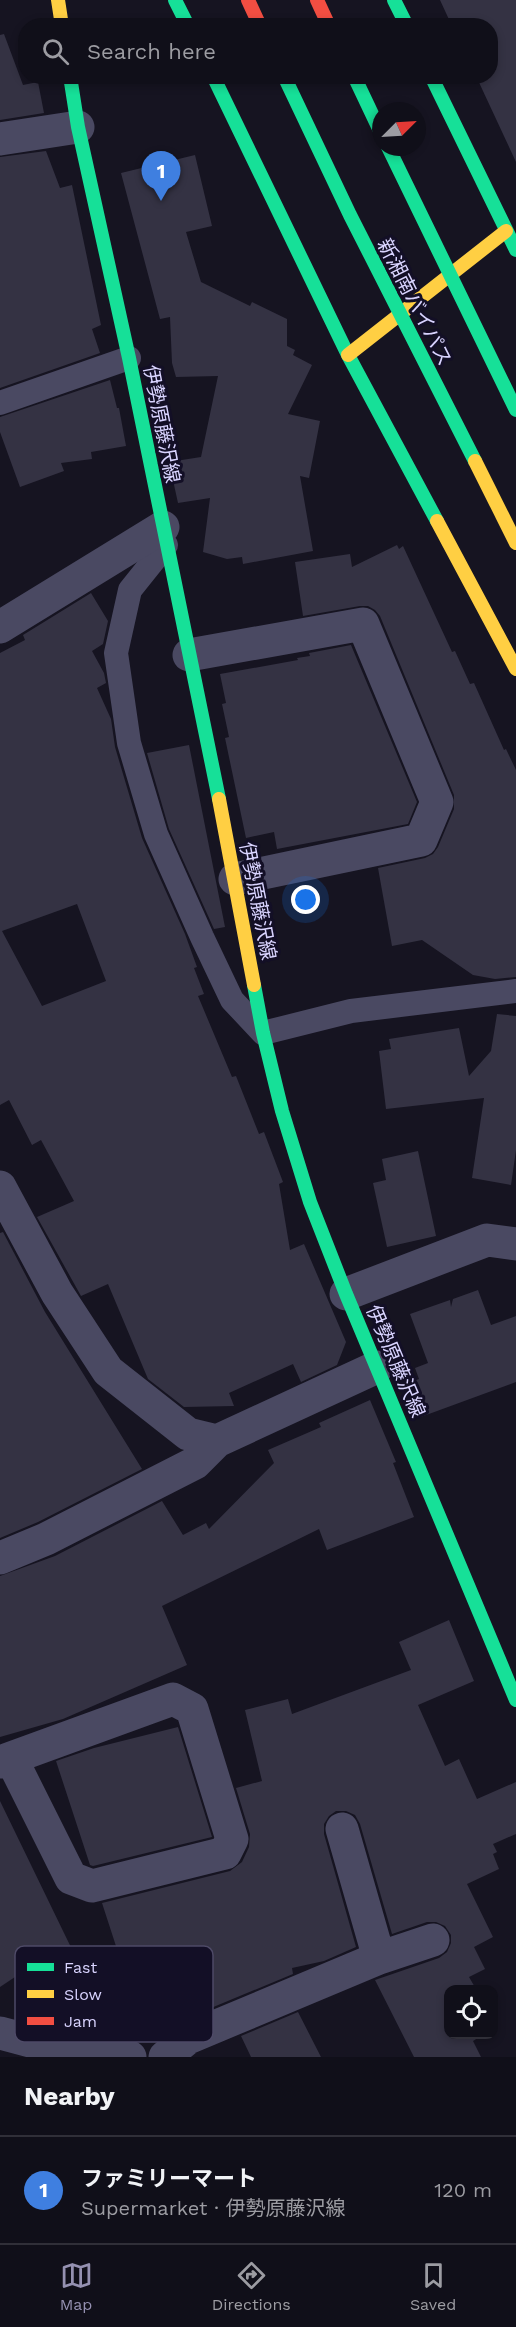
<!DOCTYPE html>
<html lang="en">
<head>
<meta charset="utf-8">
<style>
  :root { --surface:#100f19; --page:#1e1d26; --text:#f1f3f6; --muted:#9c9ca2; --line:#302f38; --accent:#9591b1 }
  body { margin:0; font-family:"Work Sans","Noto Sans JP",sans-serif; background:var(--page); color:var(--text) }
  .controls { position:absolute; right:18px; bottom:18px; display:grid; overflow:hidden; border-radius:12px; box-shadow:0 3px 9px #0003 }
  .controls button { width:54px; height:54px; display:grid; place-items:center; padding:0; border:0; border-bottom:2px solid var(--line); background:var(--surface); color:var(--text); font:30px sans-serif }
  .compass { position:absolute; left:372px; top:102px; width:54px; height:54px; border-radius:50%; background:var(--surface); box-shadow:0 3px 9px #0003; rotate:66deg }
  .you { position:absolute; left:306px; top:900px; width:21px; height:21px; margin:-15px; border:4px solid #fff; border-radius:50%; background:#1a73e8; box-shadow:0 0 0 9px #1a73e833 }
  .badge { display:grid; place-items:center; width:39px; height:39px; border-radius:50%; background:var(--accent); color:#fff; font-size:20px; font-weight:700 }
  .pin { position:absolute; translate:-50% -50px; filter:drop-shadow(0 2px 3px #0008) }
  .pin::after { content:''; position:absolute; top:32px; width:21px; height:18px; background:inherit; clip-path:polygon(0 0,100% 0,50% 100%) }
  .list { margin:0; padding:0; list-style:none }
  h2 { display:flex; justify-content:space-between; align-items:center; height:78px; margin:0; padding:0 24px; font-size:26px }
  h2 small { font-size:20px; font-weight:400; color:var(--muted) }
  .list li { display:grid; grid-template-columns:39px 1fr auto; gap:18px; align-items:center; box-sizing:border-box; height:108px; padding:0 24px; border-top:2px solid var(--line) }
  .list b { display:block; font-size:22px; white-space:nowrap }
  .list p { margin:0; font-size:20px; white-space:nowrap; color:var(--muted) }
  .list em { font-size:20px; font-style:normal; color:var(--muted) }
  .icon { flex:none; width:33px; height:33px; fill:none; stroke:currentColor; stroke-width:2; stroke-linecap:round; stroke-linejoin:round }
  .map { position:relative; flex:none; width:516px; height:2057px; overflow:hidden }
  .search { position:absolute; background:var(--surface); box-shadow:0 3px 9px #0003; left:18px; right:18px; top:18px; height:66px; display:flex; align-items:center; gap:15px; box-sizing:border-box; padding:0 21px; border-radius:24px; color:var(--muted); font-size:22px }
  .sheet { height:186px; background:var(--surface) }
  nav { display:flex; justify-content:space-around; align-items:center; box-sizing:border-box; height:84px; border-top:2px solid var(--line); background:var(--surface); font-size:16px; color:var(--muted) }
  nav a { display:grid; justify-items:center; gap:3px }
  nav .on { color:var(--accent) }
  .map>svg:first-child { display:block }
</style>
</head>
<body>
<div class="map">
<svg width="516" height="2057" viewBox="0 0 516 2057">
  <rect width="100%" height="100%" fill="#161421"/>
  <path fill="#343243" fill-rule="evenodd" d="M440,0H516V162L476,76H490V26H452Z
    M4,34L23,85L38,82L44,113L0,120V35Z
    M46,151L60,188L72,185L101,325L92,329L100,353L0,388V157Z
    M195,155L212,226L186,232L201,282L250,306L252,302L287,319V346L295,350L293,355L312,365L288,414L320,421L309,478L300,476L313,551L243,564L242,557L227,559L203,552L210,498L178,503L169,462L201,457L218,376L176,377L172,363L170,317L160,319L121,173Z
    M110,380L117,408H119L126,446L91,452L92,459L61,463L64,471L20,487L0,432V417Z
    M397,545L399,549L403,546L452,652L455,651L470,684L474,683L504,750L506,749L516,770V977L495,979L473,975L422,940L392,946L378,868L425,858L433,854L438,847L454,809V795L380,616L375,610L368,606H360L303,616L295,562L350,554L352,567Z
    M91,593L108,621L103,644L92,651L104,673L106,683L97,688L111,719L115,747L142,838L185,934L197,967L194,968L204,994L198,996L232,1077L236,1076L259,1134L264,1132L283,1182L279,1184L290,1250L304,1244L346,1342L337,1365L301,1382L293,1364L229,1393L234,1406L184,1407L148,1379L108,1284L81,1296L37,1217L74,1201L41,1140L32,1145L9,1100L0,1105V653L25,640L23,635ZM77,904L106,981L42,1006L2,931Z
    M351,645L417,802L408,824L277,849L274,832L246,838L225,738L229,737L222,704L226,703L220,674L298,660L297,658L310,656L309,653Z
    M189,745L225,927L214,929L169,829L147,753Z
    M497,1014L516,1016V1150L511,1185L472,1178L484,1098L386,1109L379,1051L391,1049L389,1039L459,1028L469,1076L491,1051Z
    M418,1151L436,1236L387,1247L373,1183L386,1180L382,1159Z
    M3,1232L45,1312L142,1469L38,1522L0,1538V1233Z
    M478,1290L491,1325L516,1316V1382L418,1418L404,1385L419,1379L415,1368L428,1363L410,1314L450,1300L451,1307L453,1299Z
    M370,1400L396,1462L393,1463L414,1517L327,1550L319,1529L162,1606L187,1665L63,1719L0,1737V1576L55,1556L162,1501L183,1535L206,1523L209,1529L274,1463L268,1450L321,1427L319,1423Z
    M449,1620L474,1681L418,1705L445,1766L459,1759L477,1799L516,1782V1834L493,1844L497,1852L493,1854L499,1869L467,1884L493,1937L474,1947L485,1969L469,1977L476,1989H448V2034H484L473,2041L481,2057H414L375,1980L439,1958L447,1952L451,1943V1935L445,1926L436,1922H427L392,1934L360,1824L355,1815L346,1811H336L329,1816L324,1824V1834L356,1947L324,1961L292,1968L293,1974L211,2008L140,2020L102,1903L230,1871L242,1862L249,1847L250,1834L236,1788L262,1781L245,1710L288,1699L292,1714L411,1670L399,1642Z
    M178,1727L212,1837L93,1866L90,1865L56,1761L94,1748Z
    M0,1801L64,1933L110,2027L84,2031L71,2029L61,1955L36,1970L33,1965L0,1987Z
    M298,2012L321,2057H251L241,2036Z"/>
  <g fill="none" stroke-linecap="round" stroke-linejoin="round">
    <path stroke="#4a4962" stroke-width="24" d="M0,403L129,358
      M166,545L130,590L116,653L129,743L156,834L202,937L232,1000L263,1033L351,1011L516,991"/>
    <path stroke="#4a4962" stroke-width="33" d="M0,139L78,127
      M0,627L163,527
      M189,655L363,624L437,802L421,840L235,879
      M0,1187L57,1293L108,1371L188,1434L217,1441
      M346,1294L487,1240L516,1244
      M0,1558L46,1539L195,1463L217,1441L377,1367
      M0,1762L11,1758L173,1699L192,1709L232,1839L225,1853L92,1886L71,1878L11,1758
      M342,1829L379,1958
      M0,2033L34,2042L130,2057
      M165,2057L188,2038L379,1958L433,1940"/>
    <path stroke="#16e098" stroke-width="14" d="M175,0L188,26
      M394,0L407,26
      M70,76L78,127L129,358L219,799
      M213,76L348,355L437,521
      M354,76L381,133
      M431,76L516,250
      M254,985L263,1033L282,1111L310,1202L346,1294L516,1700"/>
    <path stroke="#ffcf43" stroke-width="14" d="M58,0L62,26
      M348,355L506,231
      M437,521L516,669
      M219,799L254,985"/>
    <path stroke="#f24e42" stroke-width="14" d="M248,0L260,26
      M317,0L329,26"/>
    <path stroke="#16e098" stroke-width="14" d="M284,76L350,215L475,461
      M388,147L516,410"/>
    <path stroke="#ffcf43" stroke-width="14" d="M475,461L516,543"/>
  </g>
  <g text-anchor="middle" stroke-width="6" stroke-linejoin="round" paint-order="stroke">
    <g font-size="20" fill="#d9d4ff" stroke="#130f26">
      <text transform="translate(415 302) rotate(63)" y="7">新湘南バイパス</text>
      <text transform="translate(162 424) rotate(79)" y="7">伊勢原藤沢線</text>
      <text transform="translate(258 901) rotate(79)" y="7">伊勢原藤沢線</text>
      <text transform="translate(396 1361) rotate(67)" y="7">伊勢原藤沢線</text>
    </g>
  </g>
  <rect x="15" y="1946" width="198" height="96" rx="9" fill="#130f26" stroke="#4e4a67" stroke-width="1.5"/>
  <rect x="27" y="1963" width="27" height="8" fill="#16e098"/>
  <rect x="27" y="1990" width="27" height="8" fill="#ffcf43"/>
  <rect x="27" y="2017" width="27" height="8" fill="#f24e42"/>
  <g font-size="16" fill="#d9d4ff">
    <text x="64" y="1973">Fast</text>
    <text x="64" y="2000">Slow</text>
    <text x="64" y="2027">Jam</text>
  </g>
</svg>
<div class="controls">
<button><svg class="icon" aria-label="locate" viewBox="0 0 24 24"><circle cx="12" cy="12" r="6"/><path d="M12 2v4M12 18v4M2 12h4M18 12h4"/></svg></button>
</div>
<svg class="compass" viewBox="-18 -18 36 36"><path d="M0-13l5 13h-10z" fill="#e53935"/><path d="M0 13l5-13h-10z" fill="#9c9ca2"/></svg>
<div class="you"></div>
<div class="pin badge" style="left:161px;top:201px;background:#3f7fe0">1</div>
<div class="search"><svg class="icon" aria-label="search" viewBox="0 0 24 24"><circle cx="10" cy="10" r="6"/><path d="M15 15l6 6"/></svg>Search here</div>
</div>
<section class="sheet">
<h2>Nearby<small></small></h2>
<ul class="list">
<li><span class="badge" style="background:#3f7fe0">1</span><div><b>ファミリーマート</b><p>Supermarket · 伊勢原藤沢線</p></div><em>120 m</em></li>
</ul>
</section>
<nav>
<a class="on"><svg class="icon" aria-label="map" viewBox="0 0 24 24"><path d="M3 6l6-2 6 2 6-2v14l-6 2-6-2-6 2zM9 4v14M15 6v14"/></svg>Map</a>
<a><svg class="icon" aria-label="directions" viewBox="0 0 24 24"><path d="M12 3l9 9-9 9-9-9zM9 14v-3h6M13 9l2 2-2 2"/></svg>Directions</a>
<a><svg class="icon" aria-label="saved" viewBox="0 0 24 24"><path d="M7 4h10v16l-5-4-5 4z"/></svg>Saved</a>
</nav>
</body>
</html>
